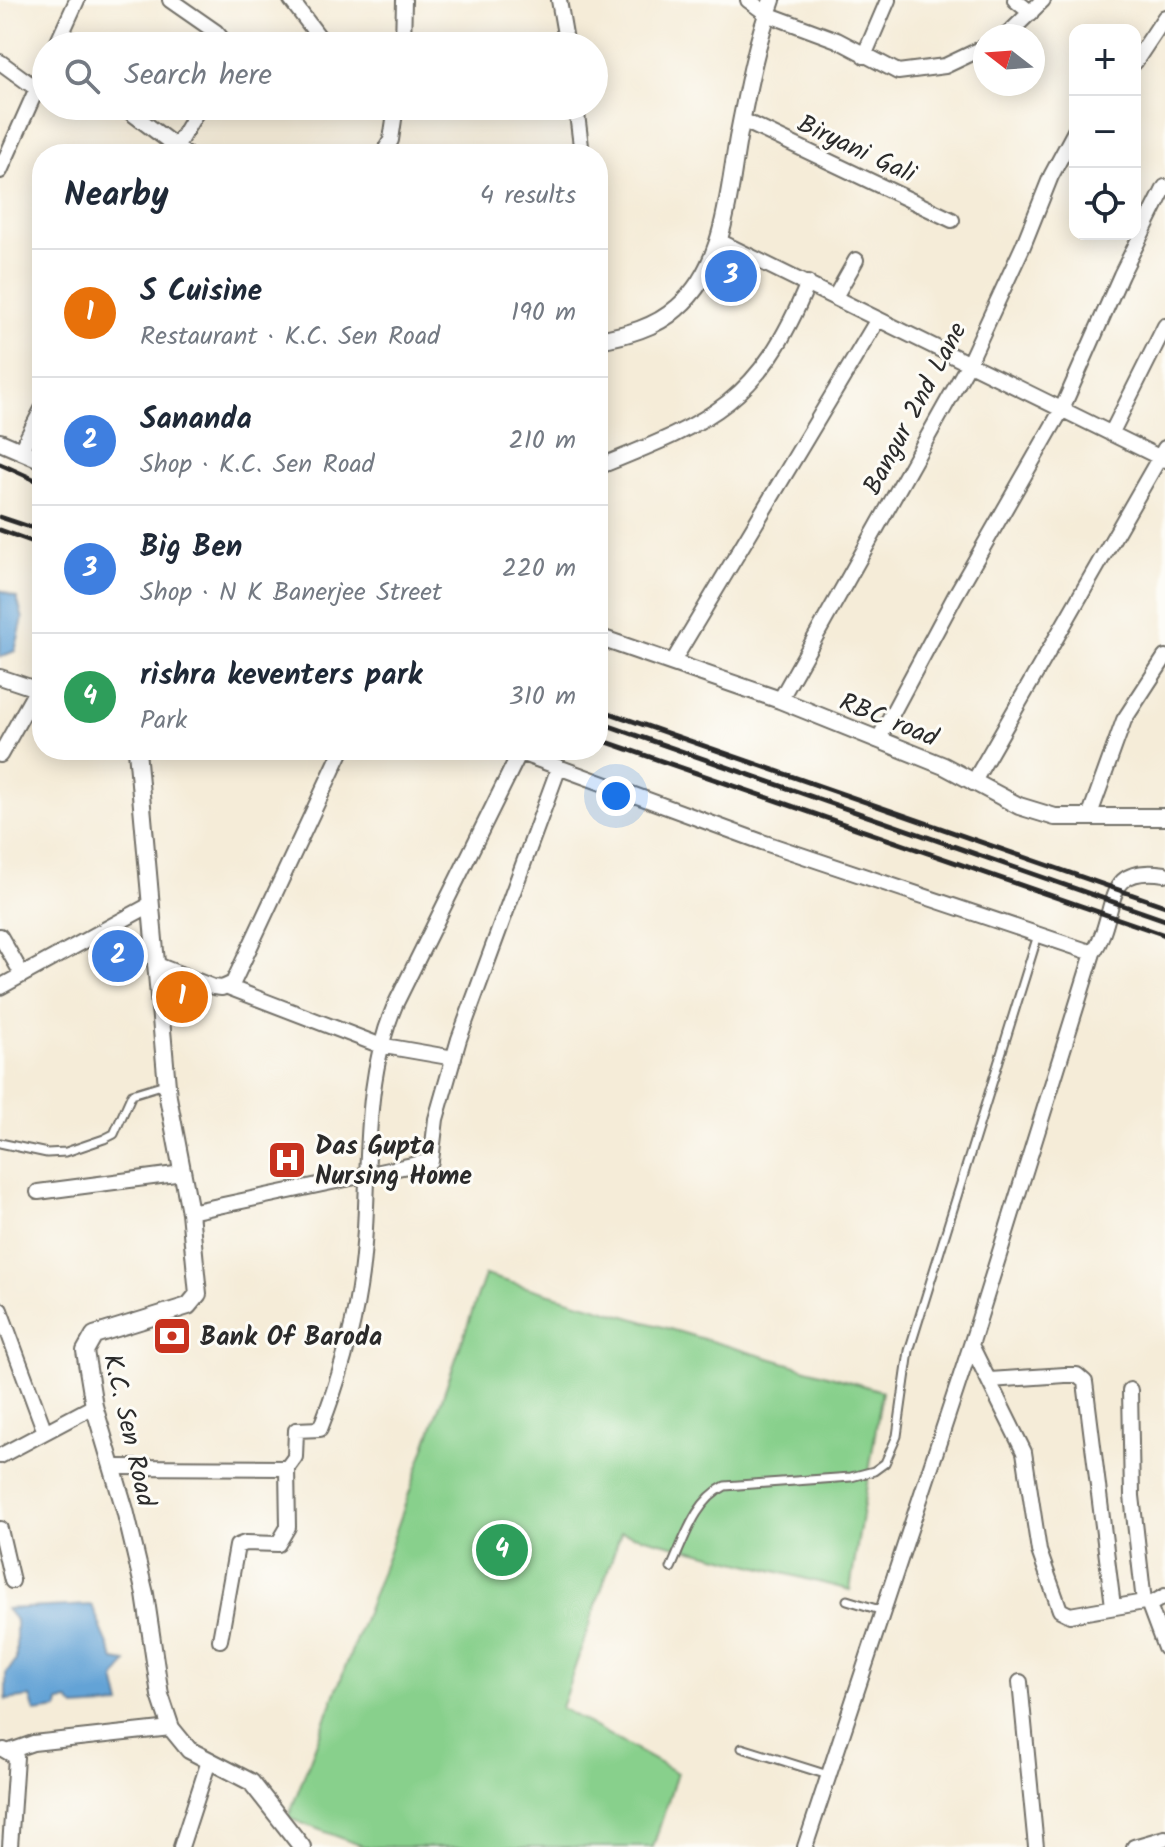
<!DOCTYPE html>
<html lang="en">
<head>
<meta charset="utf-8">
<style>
  :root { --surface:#fff; --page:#f2f2f3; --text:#1f2937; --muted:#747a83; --line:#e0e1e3; --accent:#0f766e }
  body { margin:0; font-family:Kalam,sans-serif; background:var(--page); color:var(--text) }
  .controls { position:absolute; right:24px; top:24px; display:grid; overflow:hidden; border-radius:16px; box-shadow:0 4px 20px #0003 }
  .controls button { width:72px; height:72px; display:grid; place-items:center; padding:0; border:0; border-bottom:2px solid var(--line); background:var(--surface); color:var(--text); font:40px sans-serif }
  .compass { position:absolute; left:973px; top:24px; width:72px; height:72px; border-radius:50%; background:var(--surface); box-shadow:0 4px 20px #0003; rotate:287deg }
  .you { position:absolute; left:616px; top:796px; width:28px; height:28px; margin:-20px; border:6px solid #fff; border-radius:50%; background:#1a73e8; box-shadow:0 0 0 12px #1a73e833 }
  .badge { display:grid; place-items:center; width:52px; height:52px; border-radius:50%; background:var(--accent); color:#fff; font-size:26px; font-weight:700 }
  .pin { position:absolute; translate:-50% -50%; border:4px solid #fff; box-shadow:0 2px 8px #0006 }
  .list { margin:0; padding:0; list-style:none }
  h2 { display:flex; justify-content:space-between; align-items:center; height:104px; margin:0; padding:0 32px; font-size:34px }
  h2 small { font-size:26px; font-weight:400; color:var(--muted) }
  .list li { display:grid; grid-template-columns:52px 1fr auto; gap:24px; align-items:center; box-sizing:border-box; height:128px; padding:0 32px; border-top:2px solid var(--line) }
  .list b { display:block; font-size:30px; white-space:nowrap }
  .list p { margin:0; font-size:26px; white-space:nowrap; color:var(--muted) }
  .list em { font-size:26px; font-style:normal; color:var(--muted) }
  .icon { flex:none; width:44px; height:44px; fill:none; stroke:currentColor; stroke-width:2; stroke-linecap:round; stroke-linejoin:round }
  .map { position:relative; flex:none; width:1165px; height:1847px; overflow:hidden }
  .search { position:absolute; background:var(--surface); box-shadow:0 4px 20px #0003; left:32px; top:32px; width:576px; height:88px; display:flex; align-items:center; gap:20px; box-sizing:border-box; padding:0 28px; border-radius:44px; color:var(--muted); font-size:30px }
  .panel { position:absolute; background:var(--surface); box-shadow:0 4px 20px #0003; left:32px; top:144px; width:576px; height:616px; border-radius:32px }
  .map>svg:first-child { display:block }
</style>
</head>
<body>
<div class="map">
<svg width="1165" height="1847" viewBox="0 0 1165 1847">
  <rect width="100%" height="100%" fill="#fdfcf7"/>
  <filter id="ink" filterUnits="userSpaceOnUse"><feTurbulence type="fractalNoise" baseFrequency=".0125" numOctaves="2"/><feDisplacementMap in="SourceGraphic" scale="16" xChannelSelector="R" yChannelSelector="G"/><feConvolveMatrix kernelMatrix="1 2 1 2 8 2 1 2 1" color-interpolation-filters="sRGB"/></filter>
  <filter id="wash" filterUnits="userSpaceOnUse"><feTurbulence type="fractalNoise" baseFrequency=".006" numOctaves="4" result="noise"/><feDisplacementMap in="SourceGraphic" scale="32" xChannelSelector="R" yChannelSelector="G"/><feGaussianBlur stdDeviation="1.8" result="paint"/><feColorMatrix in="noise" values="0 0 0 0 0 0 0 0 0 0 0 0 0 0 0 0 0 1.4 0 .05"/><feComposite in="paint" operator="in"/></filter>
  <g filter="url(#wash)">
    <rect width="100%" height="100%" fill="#f5ecd8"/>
    <path fill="#88d08c" stroke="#5a7e5c" stroke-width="2" d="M485,1275L882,1391L850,1590L621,1532L561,1708L677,1773L653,1847H365L288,1818L383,1568Z"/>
    <path fill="#63a3d6" stroke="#476780" stroke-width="2" d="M0,590L17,598L23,619L15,651L0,657Z
      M92,1605L114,1660L127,1662L115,1679L121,1705L75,1708L69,1701L59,1702L58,1709L35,1712L30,1697L6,1700V1674L16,1660V1621L6,1609Z"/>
  </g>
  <g filter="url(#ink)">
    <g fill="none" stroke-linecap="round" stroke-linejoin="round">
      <defs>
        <path id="service" d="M0,1143L47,1153L66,1152L104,1139L114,1134L132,1094L165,1084
          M671,1568C685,1538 695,1501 725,1486L851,1477L874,1471L885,1463L897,1436L909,1351L1038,935
          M847,1600L883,1611
          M742,1748L828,1775"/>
        <path id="minor" d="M170,0L216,32L228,46
          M291,0L322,41
          M559,0L567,46
          M748,0L767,14L837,40L898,72L945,66L985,47
          M1015,0L1031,13
          M1006,36L1043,0
          M56,46L77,0
          M403,46L404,0
          M864,56L888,0
          M0,62L37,89
          M1135,62L1165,17
          M122,106L186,154
          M576,106L582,154
          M742,120L952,220
          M172,154L200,106
          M383,154L391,140L396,106
          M0,171L46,68
          M719,241L1165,460
          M835,297L856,260
          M1111,434L1165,326
          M21,450L42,409
          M598,467C712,421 759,403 808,283
          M672,663L878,319
          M0,677L42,691
          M780,700L968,365L1023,246L1051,176L1075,131
          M878,740L955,596L1061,411L1121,275L1165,187
          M512,750L762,842L1093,953
          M0,755L37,689
          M973,783L1165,448
          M1089,817L1124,720L1165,657
          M0,936L22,974
          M155,964L213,987L222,988L233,983L342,750
          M0,987L150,905
          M228,987L379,1045L454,1058
          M38,1192L183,1173
          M190,1212L431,1161L436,1119L459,1039L559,767
          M0,1310L45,1432
          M971,1345L1024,1452L1039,1551L1060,1610L1070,1615L1144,1602L1149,1605L1165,1648
          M990,1380L1065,1375H1077L1085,1382L1113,1606
          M1130,1390L1132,1496L1144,1602
          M0,1456L94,1406
          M113,1467L287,1468L295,1457L296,1430L320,1429C337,1386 352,1334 359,1288C374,1194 357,1095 395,1005L520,752
          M0,1529L12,1581
          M1149,1605L1165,1596
          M220,1640L237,1546L245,1543L278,1544L288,1527L287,1468
          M1020,1682L1036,1847
          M4,1750L16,1757L10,1847
          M10,1751L33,1743L171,1728
          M181,1847L209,1761
          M805,1847L971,1345L1093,953C1120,912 1099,864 1165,874
          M1134,1847L1165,1838"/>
        <path id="tertiary" d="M598,340C626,335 655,328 677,308C725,267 728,195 738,138C747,92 756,43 772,0
          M0,442L42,460
          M598,637L780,700L944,766L1019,806L1055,817H1165
          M137,750L168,1097L190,1212L198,1294L188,1306L94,1335L85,1351L94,1406L125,1510L145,1594L160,1695L171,1728L189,1750L251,1782L302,1847"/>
      </defs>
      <use href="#service" stroke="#726f68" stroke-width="11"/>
      <use href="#minor" stroke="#726f68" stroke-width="18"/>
      <use href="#tertiary" stroke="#726f68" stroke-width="20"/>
      <use href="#service" stroke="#fff" stroke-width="7"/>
      <use href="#minor" stroke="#fff" stroke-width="14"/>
      <use href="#tertiary" stroke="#fff" stroke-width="16"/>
      <path stroke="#2b2b2b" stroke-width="5" d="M0,464L42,483
        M0,517L42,531
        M0,530L42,545
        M598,709L1165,906
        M598,722L1165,920
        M598,739L1165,935"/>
    </g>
  </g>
  <defs>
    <symbol id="hospital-square" viewBox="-11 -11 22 22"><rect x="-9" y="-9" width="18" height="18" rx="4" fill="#c8321e" stroke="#fdfcf7"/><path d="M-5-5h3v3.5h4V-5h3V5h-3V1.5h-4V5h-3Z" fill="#fff"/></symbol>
    <symbol id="bank-square" viewBox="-11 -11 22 22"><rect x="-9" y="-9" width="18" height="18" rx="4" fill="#c8321e" stroke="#fdfcf7"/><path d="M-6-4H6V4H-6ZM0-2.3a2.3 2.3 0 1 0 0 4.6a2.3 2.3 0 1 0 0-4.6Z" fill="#fff"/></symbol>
  </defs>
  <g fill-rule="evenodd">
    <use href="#hospital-square" x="265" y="1138" width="44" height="44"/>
    <use href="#bank-square" x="150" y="1314" width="44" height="44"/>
  </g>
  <g text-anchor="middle" stroke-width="6" stroke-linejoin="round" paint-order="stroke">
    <g font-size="26" fill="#2b2b2b" stroke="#fdfcf7">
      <text transform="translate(857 148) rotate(25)" y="9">Biryani Gali</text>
      <text transform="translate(914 408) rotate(-62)" y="9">Bangur 2nd Lane</text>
      <text transform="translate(889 719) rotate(22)" y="9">RBC road</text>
      <text transform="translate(130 1430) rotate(77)" y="9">K.C. Sen Road</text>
    </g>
    <g font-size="26" font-weight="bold" fill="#2b2b2b" stroke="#fdfcf7" text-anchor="start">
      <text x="315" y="1154">Das Gupta<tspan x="315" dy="30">Nursing Home</tspan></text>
      <text x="200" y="1345">Bank Of Baroda</text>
    </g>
  </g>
</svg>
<div class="controls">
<button>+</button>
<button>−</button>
<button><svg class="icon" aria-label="locate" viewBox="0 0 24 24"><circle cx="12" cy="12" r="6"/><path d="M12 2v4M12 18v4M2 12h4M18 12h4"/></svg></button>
</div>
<svg class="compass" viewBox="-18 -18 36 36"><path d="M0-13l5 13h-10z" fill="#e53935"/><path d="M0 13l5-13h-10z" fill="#747a83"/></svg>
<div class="you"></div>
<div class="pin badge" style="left:182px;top:997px;background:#e8710a">1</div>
<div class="pin badge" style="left:118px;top:956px;background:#3f7fe0">2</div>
<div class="pin badge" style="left:731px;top:276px;background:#3f7fe0">3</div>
<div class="pin badge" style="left:502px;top:1550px;background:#2e9e5b">4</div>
<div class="search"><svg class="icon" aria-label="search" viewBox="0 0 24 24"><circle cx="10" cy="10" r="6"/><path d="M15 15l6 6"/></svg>Search here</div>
<section class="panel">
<h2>Nearby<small>4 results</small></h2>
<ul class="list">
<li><span class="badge" style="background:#e8710a">1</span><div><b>S Cuisine</b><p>Restaurant · K.C. Sen Road</p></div><em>190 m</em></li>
<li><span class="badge" style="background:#3f7fe0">2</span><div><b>Sananda</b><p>Shop · K.C. Sen Road</p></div><em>210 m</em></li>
<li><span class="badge" style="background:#3f7fe0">3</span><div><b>Big Ben</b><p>Shop · N K Banerjee Street</p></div><em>220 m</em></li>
<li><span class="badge" style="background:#2e9e5b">4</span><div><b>rishra keventers park</b><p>Park</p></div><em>310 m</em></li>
</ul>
</section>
</div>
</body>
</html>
